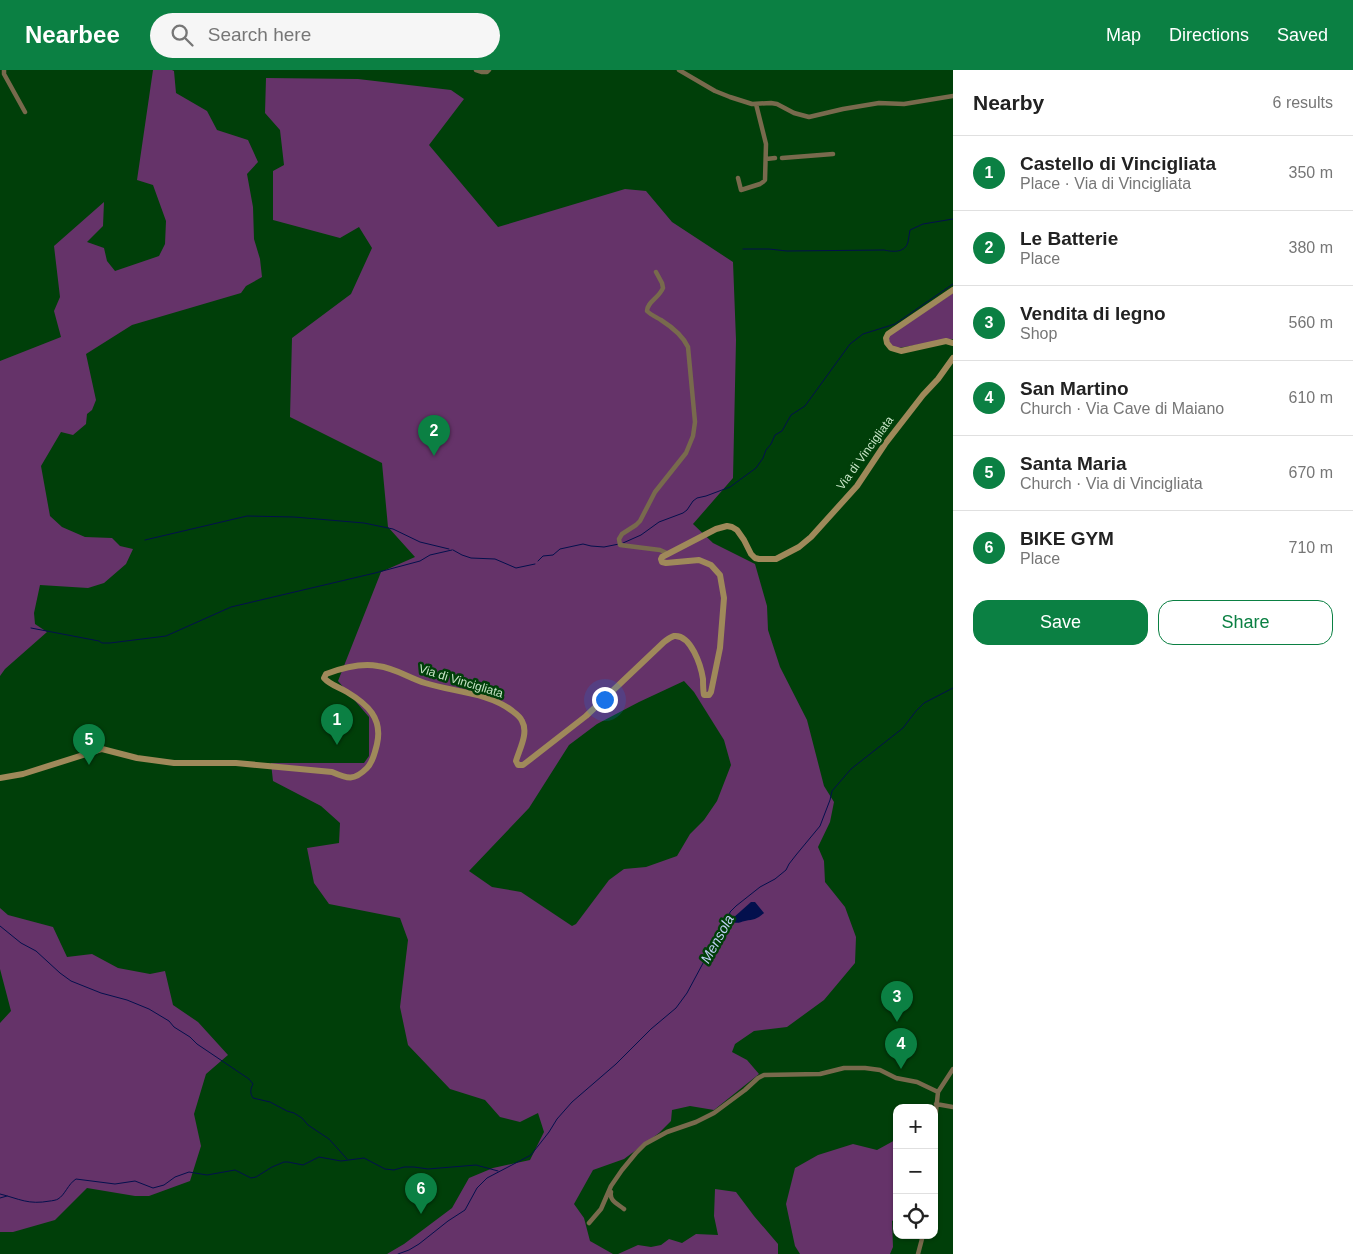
<!DOCTYPE html>
<html lang="en">
<head>
<meta charset="utf-8">
<style>
  :root { --surface:#fff; --page:#f6f6f6; --text:#222; --muted:#767676; --line:#e0e0e0; --accent:#0b8043 }
  body { margin:0; font-family:Helvetica,sans-serif; background:var(--page); color:var(--text) }
  .controls { position:absolute; right:15px; bottom:15px; display:grid; overflow:hidden; border-radius:10px; box-shadow:0 1px 4px #0004 }
  .controls button { width:45px; height:45px; display:grid; place-items:center; padding:0; border:0; border-bottom:1px solid var(--line); background:var(--surface); color:var(--text); font:25px sans-serif }
  .you { position:absolute; left:604px; top:629px; width:18px; height:18px; margin:-12px; border:4px solid #fff; border-radius:50%; background:#1a73e8; box-shadow:0 0 0 8px #1a73e833 }
  .badge { display:grid; place-items:center; width:32px; height:32px; border-radius:50%; background:var(--accent); color:#fff; font-size:16px; font-weight:700 }
  .pin { position:absolute; translate:-50% -41px; filter:drop-shadow(0 1px 2px #0008) }
  .pin::after { content:''; position:absolute; top:26px; width:18px; height:15px; background:inherit; clip-path:polygon(0 0,100% 0,50% 100%) }
  .list { margin:0; padding:0; list-style:none }
  h2 { display:flex; justify-content:space-between; align-items:center; height:65px; margin:0; padding:0 20px; font-size:21px }
  h2 small { font-size:16px; font-weight:400; color:var(--muted) }
  .list li { display:grid; grid-template-columns:32px 1fr auto; gap:15px; align-items:center; box-sizing:border-box; height:75px; padding:0 20px; border-top:1px solid var(--line) }
  .list b { display:block; font-size:19px; white-space:nowrap }
  .list p { margin:0; font-size:16px; white-space:nowrap; color:var(--muted) }
  .list em { font-size:16px; font-style:normal; color:var(--muted) }
  .actions { display:flex; gap:10px; padding:15px 20px }
  .actions a { flex:1; padding:11px 0; border:1px solid var(--accent); border-radius:15px; text-align:center; font-size:18px; color:var(--accent) }
  .actions .main { background:var(--accent); color:#fff }
  .icon { flex:none; width:28px; height:28px; fill:none; stroke:currentColor; stroke-width:2; stroke-linecap:round; stroke-linejoin:round }
  .map { position:relative; flex:none; width:953px; height:1184px; overflow:hidden }
  header { display:flex; align-items:center; gap:30px; box-sizing:border-box; height:70px; padding:0 25px; background:var(--accent); color:#fff }
  header strong { font-size:24px }
  nav { display:flex; gap:28px; margin-inline-start:auto; font-size:18px }
  .search { width:350px; height:45px; background:var(--page); display:flex; align-items:center; gap:12px; box-sizing:border-box; padding:0 18px; border-radius:28px; color:var(--muted); font-size:19px }
  main { display:flex }
  aside { flex:1; background:var(--surface) }
  .map>svg:first-child { display:block }
</style>
</head>
<body>
<header>
<strong>Nearbee</strong>
<div class="search"><svg class="icon" aria-label="search" viewBox="0 0 24 24"><circle cx="10" cy="10" r="6"/><path d="M15 15l6 6"/></svg>Search here</div>
<nav><a>Map</a><a>Directions</a><a>Saved</a></nav>
</header>
<main>
<div class="map">
<svg width="953" height="1184" viewBox="0 0 953 1184">
  <rect width="100%" height="100%" fill="#003f09"/>
  <path fill="#653369" fill-rule="evenodd" d="M153,0H172L174,1L176,23L207,41L217,60L248,70L258,92L247,104L253,137L254,169L260,189L262,207L246,216L241,223L132,255L86,284L96,330L92,340L87,344L86,354L73,365L61,362L41,396L50,446L62,457L85,467L112,468L120,476L133,479L126,494L104,513L88,518L40,515L34,543L35,554L47,562L5,599L0,606V291L61,267L54,241L60,227L54,176L104,132L103,156L87,172L104,178L107,191L115,201L159,186L165,174L166,151L153,115L137,110Z
    M266,8L358,9L451,20L464,29L429,75L498,157L625,119L646,121L672,152L733,192L736,270L733,408L693,454L713,473L755,494L767,536L768,560L780,597L807,650L824,716L834,732L830,752L818,777L824,791L825,812L845,837L856,867L855,893L824,930L787,957L754,961L735,974L732,982L747,990L759,1004L714,1040L690,1036L672,1040L671,1051L659,1063L624,1089L593,1100L574,1134L584,1148L590,1171L613,1184H387L404,1174L452,1138L469,1108L493,1098L530,1090L544,1062L538,1043L520,1052L500,1047L485,1030L450,1019L408,975L400,937L408,870L400,848L329,834L314,813L307,778L339,773L340,753L321,736L273,711L271,693H364L369,686V647L338,611L381,502L415,487L388,457L382,393L290,347L292,268L351,224L372,178L359,157L340,168L273,150V101L284,95L280,60L265,43ZM684,611L694,622L724,670L731,695L717,731L704,750L690,764L677,786L646,797L624,799L609,810L576,854L572,856L521,822L492,817L469,801L529,738L569,675L597,654L639,632Z
    M953,223V269L898,278L892,277L888,269L889,266Z
    M0,838L8,845L53,857L67,887L92,884L118,898L150,904L165,901L173,935L198,952L228,985L206,1004L194,1044L201,1076L190,1111L149,1126H135L87,1118L55,1150L13,1162H0V953L11,941L0,899Z
    M897,1069V1148L892,1151L893,1177L890,1184H800L795,1176L786,1134L795,1098L818,1085L853,1074L877,1080Z
    M715,1119L736,1122L754,1146L778,1174V1184H618L638,1175L651,1177L661,1175L669,1169L682,1173L696,1164L718,1165L714,1146Z"/>
  <path fill="#03104d" d="M751,832H755L764,843C756,850 754,849 745,851C740,852 738,854 733,852V848Z"/>
  <g fill="none" stroke-linecap="round" stroke-linejoin="round">
    <path stroke="#03104d" stroke-width="1" d="M743,179H769L787,181L884,180C893,182 905,183 908,172C909,168 909,164 910,160L923,154L953,149
      M145,470L247,446L294,447L364,453L393,459L420,472L449,479
      M623,473L641,465L659,452L683,443L687,440L693,431L697,428L706,426L730,417L756,398L763,388L766,380L771,374L775,365L782,361L791,345L805,336L850,274L863,264L895,254L953,214
      M453,480L462,485L471,488L495,489L516,498L535,494
      M538,491L543,486L553,485L560,479L583,474L591,476L604,477L619,474
      M31,558L99,571L102,573H110L166,566L231,537L375,503L420,491L430,485L452,480
      M0,856L21,873L36,881L60,903L71,911L101,923L127,930L149,939L169,951L174,957L190,967L197,974L249,1009L253,1014C250,1020 250,1023 253,1028L270,1032L287,1041L294,1043L302,1048L308,1055L329,1069L347,1089
      M0,1124C20,1129 28,1135 50,1131C51,1131 57,1130 58,1129C65,1125 68,1114 76,1109L115,1114L135,1111L153,1118L164,1115L175,1107L189,1102L207,1105L235,1100L251,1108L256,1107L272,1097L284,1092H288L303,1095L319,1087L341,1091L364,1088L385,1099L394,1100L404,1097H414L428,1099L476,1095L498,1101
      M0,1128L7,1126
      M398,1184L409,1180L419,1174L448,1151L465,1140L477,1118L487,1108L531,1085L549,1062L557,1049L572,1032L616,994L651,959L676,938L687,923L716,869L727,857L730,842L736,836L760,817L775,809L786,800L789,794L796,785L820,756L830,730L832,721L851,699L903,658L916,641L924,633L953,618"/>
    <path stroke="#786a4d" stroke-width="4.5" d="M4,0V4L25,42
      M476,0L482,2H487L489,0
      M679,0L715,21L730,27L752,34L771,33L777,34L794,43L809,47L843,39L879,33L904,34L953,26
      M782,88L833,84
      M766,89L775,88
      M738,108L741,120L760,114L763,112L765,110L766,74L756,34
      M656,202L662,213L663,218C659,228 647,232 647,241C651,245 656,247 661,250C672,257 683,266 688,277L695,352L693,366L686,383L655,422L640,451L636,455L622,464L619,469L620,475L660,480L669,484
      M936,1034L953,1037
      M934,1060L938,1022L953,999
      M611,1122C609,1131 618,1134 624,1139
      M589,1153L601,1139L611,1116L622,1100L636,1083L645,1074L667,1062L696,1052L714,1043L745,1020L758,1008L764,1005L820,1004L844,998H865L880,1000L896,1008L917,1012L938,1022
      M918,1184L923,1165"/>
    <path stroke="#9f895a" stroke-width="6" d="M953,220L888,264L886,268L887,273L891,278L901,281L946,271L953,273
      M0,708L23,704L102,679L137,688L174,693H236L332,702C348,709 354,711 367,698C373,692 375,682 377,674C383,648 367,634 347,622C339,617 330,615 324,608L326,604C342,598 362,593 378,596C395,598 409,608 425,613C453,622 487,622 511,640C515,643 520,646 522,651C529,663 519,680 516,691L518,695H523L586,646L664,572C667,570 670,567 674,566C691,564 701,596 703,609C703,614 703,620 704,625H709L711,622L720,578L724,528L720,505L711,495L699,490L666,493L662,492L661,489L662,487L716,459L727,456L732,457L737,460L744,470L751,484L755,488L759,489H776L799,477L811,467L857,416L885,374L923,325L938,309L953,288"/>
  </g>
  <g text-anchor="middle" stroke-width="5" stroke-linejoin="round" paint-order="stroke">
    <g font-size="12" fill="#c6e4c6" stroke="#003f09">
      <text transform="translate(865 383) rotate(-54)" y="4">Via di Vincigliata</text>
      <text transform="translate(461 611) rotate(17)" y="4">Via di Vincigliata</text>
    </g>
    <g font-size="14" font-style="italic" fill="#c0d2f8" stroke="#003f09">
      <text transform="translate(717 869) rotate(-61)" y="5">Mensola</text>
    </g>
  </g>
</svg>
<div class="controls">
<button>+</button>
<button>−</button>
<button><svg class="icon" aria-label="locate" viewBox="0 0 24 24"><circle cx="12" cy="12" r="6"/><path d="M12 2v4M12 18v4M2 12h4M18 12h4"/></svg></button>
</div>
<div class="you"></div>
<div class="pin badge" style="left:337px;top:675px">1</div>
<div class="pin badge" style="left:434px;top:386px">2</div>
<div class="pin badge" style="left:897px;top:952px">3</div>
<div class="pin badge" style="left:901px;top:999px">4</div>
<div class="pin badge" style="left:89px;top:695px">5</div>
<div class="pin badge" style="left:421px;top:1144px">6</div>
</div>
<aside>
<h2>Nearby<small>6 results</small></h2>
<ul class="list">
<li><span class="badge">1</span><div><b>Castello di Vincigliata</b><p>Place · Via di Vincigliata</p></div><em>350 m</em></li>
<li><span class="badge">2</span><div><b>Le Batterie</b><p>Place</p></div><em>380 m</em></li>
<li><span class="badge">3</span><div><b>Vendita di legno</b><p>Shop</p></div><em>560 m</em></li>
<li><span class="badge">4</span><div><b>San Martino</b><p>Church · Via Cave di Maiano</p></div><em>610 m</em></li>
<li><span class="badge">5</span><div><b>Santa Maria</b><p>Church · Via di Vincigliata</p></div><em>670 m</em></li>
<li><span class="badge">6</span><div><b>BIKE GYM</b><p>Place</p></div><em>710 m</em></li>
</ul>
<div class="actions"><a class="main">Save</a><a>Share</a></div>
</aside>
</main>
</body>
</html>
